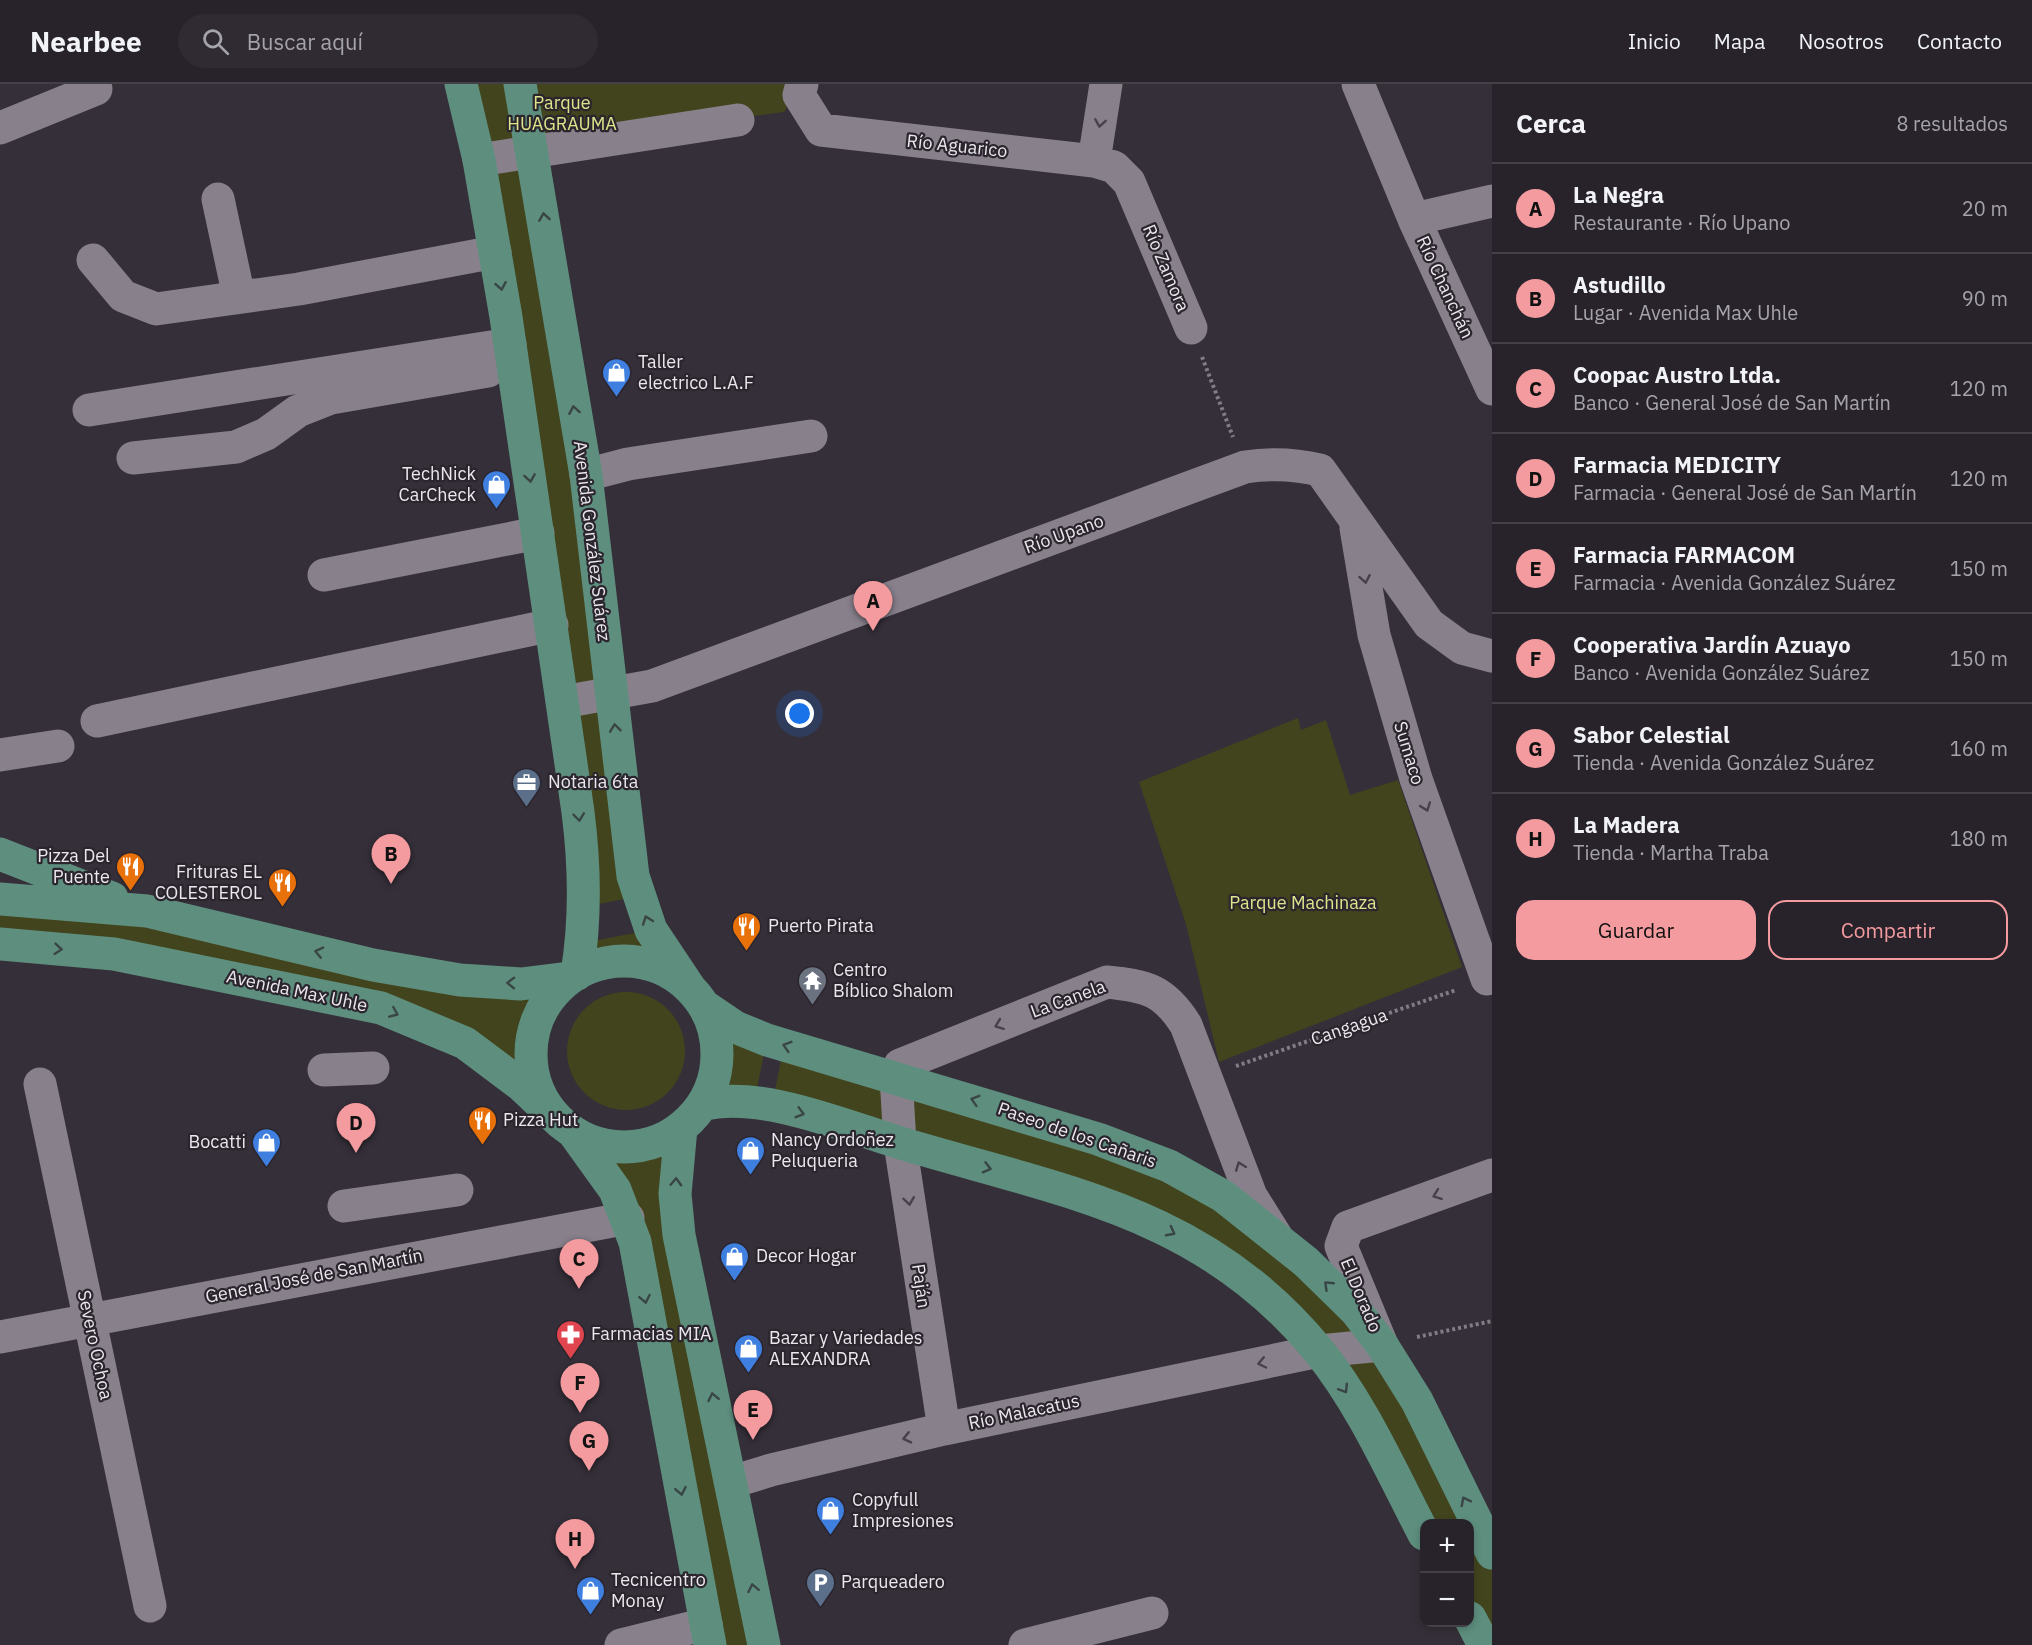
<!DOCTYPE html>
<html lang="es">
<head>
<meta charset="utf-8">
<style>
  :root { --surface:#28232b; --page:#302b33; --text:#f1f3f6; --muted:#a5a4a9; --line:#444047; --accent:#f49b9f }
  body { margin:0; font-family:"IBM Plex Sans",sans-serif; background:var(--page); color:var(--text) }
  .controls { position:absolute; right:18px; bottom:18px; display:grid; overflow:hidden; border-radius:12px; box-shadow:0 3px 9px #0003 }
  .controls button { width:54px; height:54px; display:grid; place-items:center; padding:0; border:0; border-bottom:2px solid var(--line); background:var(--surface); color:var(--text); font:30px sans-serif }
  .you { position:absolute; left:800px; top:630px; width:21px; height:21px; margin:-15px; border:4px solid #fff; border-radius:50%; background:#1a73e8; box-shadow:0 0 0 9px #1a73e833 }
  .badge { display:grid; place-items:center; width:39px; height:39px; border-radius:50%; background:var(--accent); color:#111; font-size:20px; font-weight:700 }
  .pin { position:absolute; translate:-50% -50px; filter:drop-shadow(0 2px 3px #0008) }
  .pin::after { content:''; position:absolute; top:32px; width:21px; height:18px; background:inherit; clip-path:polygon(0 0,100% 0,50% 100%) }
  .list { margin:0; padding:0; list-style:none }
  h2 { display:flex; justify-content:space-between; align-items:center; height:78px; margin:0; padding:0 24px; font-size:26px }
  h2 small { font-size:20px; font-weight:400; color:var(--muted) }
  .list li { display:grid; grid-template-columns:39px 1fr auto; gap:18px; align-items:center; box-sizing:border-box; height:90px; padding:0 24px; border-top:2px solid var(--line) }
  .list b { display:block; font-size:22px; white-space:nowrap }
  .list p { margin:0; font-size:20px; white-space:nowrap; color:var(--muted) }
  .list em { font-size:20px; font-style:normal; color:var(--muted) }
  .actions { display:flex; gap:12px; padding:18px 24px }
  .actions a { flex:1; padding:14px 0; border:2px solid var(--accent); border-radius:18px; text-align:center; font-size:21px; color:var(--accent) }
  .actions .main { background:var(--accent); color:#111 }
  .icon { flex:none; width:33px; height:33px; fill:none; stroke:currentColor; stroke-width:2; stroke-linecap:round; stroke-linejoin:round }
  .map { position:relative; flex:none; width:1492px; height:1561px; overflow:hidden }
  header { display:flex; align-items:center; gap:36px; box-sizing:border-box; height:84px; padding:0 30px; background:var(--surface); border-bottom:2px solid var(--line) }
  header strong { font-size:28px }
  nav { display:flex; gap:33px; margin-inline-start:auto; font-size:21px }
  .search { width:420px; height:54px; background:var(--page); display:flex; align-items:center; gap:15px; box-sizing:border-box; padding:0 21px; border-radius:33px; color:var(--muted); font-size:22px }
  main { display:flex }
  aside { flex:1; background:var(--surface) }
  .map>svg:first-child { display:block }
</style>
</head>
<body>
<header>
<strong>Nearbee</strong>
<div class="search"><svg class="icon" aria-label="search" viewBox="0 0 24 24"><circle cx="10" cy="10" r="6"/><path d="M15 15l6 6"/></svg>Buscar aquí</div>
<nav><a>Inicio</a><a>Mapa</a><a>Nosotros</a><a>Contacto</a></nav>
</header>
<main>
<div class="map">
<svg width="1492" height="1561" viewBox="0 0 1492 1561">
  <rect width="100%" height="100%" fill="#352f39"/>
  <path fill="#42441d" d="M461,0H520L639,812L584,823Z
    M525,0H795L790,19L784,28L546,61Z
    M1298,634L1301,646L1326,636L1350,711L1398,696L1462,883L1219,978L1186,840L1139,698Z
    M0,815L373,881L576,890L582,859L651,846L671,890C632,871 609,872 573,897C533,924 524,959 538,1005L381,924L0,860Z
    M567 967a59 59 0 1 1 118 0a59 59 0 1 1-118 0Z
    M715,949L767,956L754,1018L711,1004L717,976Z
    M784,961L1168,1082L1356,1227L1492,1469V1561L1470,1534V1440H1424L1364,1339L1207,1167L772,1021Z
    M667,1052L677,1076L764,1561H710L635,1158L583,1054C612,1064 638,1066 667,1052Z"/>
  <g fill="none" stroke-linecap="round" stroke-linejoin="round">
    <path stroke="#817c85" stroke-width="4" stroke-dasharray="3 3" stroke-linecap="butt" d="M1202,273L1233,353
      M1236,982L1456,906
      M1417,1253L1492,1237"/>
    <path stroke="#88818c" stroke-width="33" d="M802,0L799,11L821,46L1094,77L1114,83L1129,98L1191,244
      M1358,0L1414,135
      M0,44L96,5
      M479,76L738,36
      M1094,77L1106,0
      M218,115L239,213
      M1492,117L1414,135L1492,305
      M93,176L123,212L156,225L299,205L495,168
      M89,326L510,260
      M133,374L236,363L266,350L298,327L331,314L488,287
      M586,391L628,380L811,352
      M1356,444L1374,551L1416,695L1487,895L1492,893
      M324,491L538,449
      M563,618L652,602L1245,383C1272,379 1294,380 1320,386L1429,540L1462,564L1492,572
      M97,637L552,541
      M0,671L58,662
      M324,986L373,984
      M40,1000L150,1522
      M344,1122L457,1106
      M0,1253L628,1134
      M944,1345L900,1059L896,993L900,981L1107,898C1147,902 1164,906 1186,941L1251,1112L1276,1152
      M732,1398L771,1386L944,1345L1319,1267L1382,1261L1341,1162L1348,1143L1492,1091
      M621,1561L706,1540
      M1025,1561L1152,1529"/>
    <path stroke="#5e8f7e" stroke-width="33" d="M461,0L479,76L506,233L578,728C585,783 586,835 577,890
      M520,0L586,391L633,792L651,846L689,903
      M0,770L112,814
      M0,815L147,827L373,881L460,896L521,900L569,894
      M0,860L114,870L381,924L465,959L521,1001L561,1039
      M531 970a93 93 0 1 1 186 0a93 93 0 1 1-186 0Z
      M704,922L735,943L767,956L1098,1055L1169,1082L1223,1112L1306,1178L1356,1227L1382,1261L1417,1317L1492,1469
      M702,1021C759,1005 847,1043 904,1060C1064,1108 1205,1128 1318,1266C1362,1320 1392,1389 1424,1450
      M681,1044L675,1110L679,1151L764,1561
      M574,1049L615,1106L635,1158L710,1561
      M1470,1534L1484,1561"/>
  </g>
  <defs><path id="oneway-chevron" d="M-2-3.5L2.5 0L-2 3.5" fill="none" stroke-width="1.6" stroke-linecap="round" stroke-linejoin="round" transform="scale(1.5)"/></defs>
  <g stroke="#47414a">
    <use href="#oneway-chevron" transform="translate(1100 39) rotate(99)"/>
    <use href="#oneway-chevron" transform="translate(1365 495) rotate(80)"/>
    <use href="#oneway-chevron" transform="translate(1426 723) rotate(70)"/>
    <use href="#oneway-chevron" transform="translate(999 941) rotate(159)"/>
    <use href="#oneway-chevron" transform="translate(1240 1082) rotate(-111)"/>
    <use href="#oneway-chevron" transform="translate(1437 1111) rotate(160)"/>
    <use href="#oneway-chevron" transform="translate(909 1117) rotate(82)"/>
    <use href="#oneway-chevron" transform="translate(1262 1279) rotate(168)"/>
    <use href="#oneway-chevron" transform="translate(907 1354) rotate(167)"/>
  </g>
  <g stroke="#3a4546">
    <use href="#oneway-chevron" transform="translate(544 133) rotate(-99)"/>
    <use href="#oneway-chevron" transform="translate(501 202) rotate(80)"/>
    <use href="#oneway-chevron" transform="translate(574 326) rotate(-100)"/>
    <use href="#oneway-chevron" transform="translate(530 394) rotate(81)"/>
    <use href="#oneway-chevron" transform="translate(615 644) rotate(-97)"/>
    <use href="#oneway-chevron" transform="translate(579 733) rotate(83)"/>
    <use href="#oneway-chevron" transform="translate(647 836) rotate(-110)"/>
    <use href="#oneway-chevron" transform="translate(58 865) rotate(5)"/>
    <use href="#oneway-chevron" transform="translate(319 868) rotate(-167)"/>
    <use href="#oneway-chevron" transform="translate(511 899) rotate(-179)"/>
    <use href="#oneway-chevron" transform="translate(394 929) rotate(23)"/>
    <use href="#oneway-chevron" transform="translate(787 962) rotate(-163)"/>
    <use href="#oneway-chevron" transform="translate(975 1016) rotate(-163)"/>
    <use href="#oneway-chevron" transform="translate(800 1029) rotate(16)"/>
    <use href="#oneway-chevron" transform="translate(987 1084) rotate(15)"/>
    <use href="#oneway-chevron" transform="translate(676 1098) rotate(-88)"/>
    <use href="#oneway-chevron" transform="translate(1171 1148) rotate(28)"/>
    <use href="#oneway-chevron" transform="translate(1328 1201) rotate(-136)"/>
    <use href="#oneway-chevron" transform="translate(645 1215) rotate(79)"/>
    <use href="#oneway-chevron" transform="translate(1344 1305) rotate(58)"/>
    <use href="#oneway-chevron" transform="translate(713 1313) rotate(-102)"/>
    <use href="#oneway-chevron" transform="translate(681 1407) rotate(79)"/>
    <use href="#oneway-chevron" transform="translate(1465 1417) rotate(-117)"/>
    <use href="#oneway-chevron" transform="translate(753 1504) rotate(-101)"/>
  </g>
  <defs>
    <symbol id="shop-pin" viewBox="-11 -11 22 30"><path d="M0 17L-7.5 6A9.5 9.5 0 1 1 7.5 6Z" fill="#3f7fe0" stroke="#2b252e"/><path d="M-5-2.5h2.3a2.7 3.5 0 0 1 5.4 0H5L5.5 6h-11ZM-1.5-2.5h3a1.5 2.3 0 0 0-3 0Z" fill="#fff"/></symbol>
    <symbol id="office-pin" viewBox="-11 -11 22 30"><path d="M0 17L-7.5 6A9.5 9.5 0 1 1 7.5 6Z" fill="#5c6f8a" stroke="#2b252e"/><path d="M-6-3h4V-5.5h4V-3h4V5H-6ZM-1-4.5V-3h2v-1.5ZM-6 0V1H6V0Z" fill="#fff"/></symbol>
    <symbol id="restaurant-pin" viewBox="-11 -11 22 30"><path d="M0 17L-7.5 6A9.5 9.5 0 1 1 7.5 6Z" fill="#e8710a" stroke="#2b252e"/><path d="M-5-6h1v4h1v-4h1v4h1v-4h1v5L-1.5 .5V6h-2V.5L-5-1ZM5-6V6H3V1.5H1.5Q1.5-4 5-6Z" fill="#fff"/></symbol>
    <symbol id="temple-pin" viewBox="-11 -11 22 30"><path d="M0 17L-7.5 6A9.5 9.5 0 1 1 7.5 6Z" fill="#6b7280" stroke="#2b252e"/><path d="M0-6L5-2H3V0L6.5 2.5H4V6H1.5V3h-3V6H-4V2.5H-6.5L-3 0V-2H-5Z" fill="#fff"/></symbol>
    <symbol id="pharmacy-pin" viewBox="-11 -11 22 30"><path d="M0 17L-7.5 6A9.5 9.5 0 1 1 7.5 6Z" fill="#e0444e" stroke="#2b252e"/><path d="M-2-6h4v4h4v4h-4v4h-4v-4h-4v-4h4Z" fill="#fff"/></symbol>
    <symbol id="parking-pin" viewBox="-11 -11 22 30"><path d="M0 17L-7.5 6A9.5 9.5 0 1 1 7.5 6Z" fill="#5c6f8a" stroke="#2b252e"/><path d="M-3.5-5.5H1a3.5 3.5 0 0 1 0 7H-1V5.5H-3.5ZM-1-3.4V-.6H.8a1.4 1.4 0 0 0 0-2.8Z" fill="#fff"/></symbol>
  </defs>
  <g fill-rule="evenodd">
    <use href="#shop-pin" x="600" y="272" width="33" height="45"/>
    <use href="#shop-pin" x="480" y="384" width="33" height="45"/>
    <use href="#office-pin" x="510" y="682" width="33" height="45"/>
    <use href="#restaurant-pin" x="114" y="766" width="33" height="45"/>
    <use href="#restaurant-pin" x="266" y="782" width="33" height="45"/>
    <use href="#restaurant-pin" x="730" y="826" width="33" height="45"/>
    <use href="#temple-pin" x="796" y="880" width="33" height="45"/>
    <use href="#restaurant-pin" x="466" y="1020" width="33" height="45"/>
    <use href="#shop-pin" x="250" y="1042" width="33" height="45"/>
    <use href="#shop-pin" x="734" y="1050" width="33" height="45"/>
    <use href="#shop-pin" x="718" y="1156" width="33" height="45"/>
    <use href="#pharmacy-pin" x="554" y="1234" width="33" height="45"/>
    <use href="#shop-pin" x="732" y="1248" width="33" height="45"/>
    <use href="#shop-pin" x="814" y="1410" width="33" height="45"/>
    <use href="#parking-pin" x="804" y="1482" width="33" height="45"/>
    <use href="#shop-pin" x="574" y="1490" width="33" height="45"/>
  </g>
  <g text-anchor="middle" stroke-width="4.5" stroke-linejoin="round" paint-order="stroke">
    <g font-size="18" fill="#dee48b" stroke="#2b252e">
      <text x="562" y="25">Parque<tspan x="562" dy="21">HUAGRAUMA</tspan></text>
      <text x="1303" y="825">Parque Machinaza</text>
    </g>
    <g font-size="18" fill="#ebe7ee" stroke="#2b252e">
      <text transform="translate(957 62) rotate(6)" y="6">Río Aguarico</text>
      <text transform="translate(1166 184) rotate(67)" y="6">Río Zamora</text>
      <text transform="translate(1445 203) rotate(65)" y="6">Río Chanchán</text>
      <text transform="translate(1064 450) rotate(-20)" y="6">Río Upano</text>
      <text transform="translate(592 457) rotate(83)" y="6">Avenida González Suárez</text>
      <text transform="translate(1409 669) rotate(73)" y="6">Sumaco</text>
      <text transform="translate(297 907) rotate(12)" y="6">Avenida Max Uhle</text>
      <text transform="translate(1068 915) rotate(-20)" y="6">La Canela</text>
      <text transform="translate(1349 943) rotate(-19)" y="6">Cangagua</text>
      <text transform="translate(1077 1051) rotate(19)" y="6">Paseo de los Cañaris</text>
      <text transform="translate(314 1192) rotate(-11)" y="6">General José de San Martín</text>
      <text transform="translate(921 1202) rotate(82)" y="6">Paján</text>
      <text transform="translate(1361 1211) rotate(67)" y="6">El Dorado</text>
      <text transform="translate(95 1261) rotate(78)" y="6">Severo Ochoa</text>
      <text transform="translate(1024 1328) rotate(-12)" y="6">Río Malacatus</text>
    </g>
    <g font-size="18" fill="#ebe7ee" stroke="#2b252e" text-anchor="start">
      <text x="638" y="284">Taller<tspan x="638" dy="21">electrico L.A.F</tspan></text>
      <text x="476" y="396" text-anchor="end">TechNick<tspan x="476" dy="21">CarCheck</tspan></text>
      <text x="548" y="704">Notaria 6ta</text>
      <text x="110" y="778" text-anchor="end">Pizza Del<tspan x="110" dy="21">Puente</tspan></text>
      <text x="262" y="794" text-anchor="end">Frituras EL<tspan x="262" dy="21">COLESTEROL</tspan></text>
      <text x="768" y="848">Puerto Pirata</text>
      <text x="833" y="892">Centro<tspan x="833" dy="21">Bíblico Shalom</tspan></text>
      <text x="503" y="1042">Pizza Hut</text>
      <text x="771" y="1062">Nancy Ordoñez<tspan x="771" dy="21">Peluqueria</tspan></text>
      <text x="246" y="1064" text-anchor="end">Bocatti</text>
      <text x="756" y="1178">Decor Hogar</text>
      <text x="591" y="1256">Farmacias MIA</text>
      <text x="769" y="1260">Bazar y Variedades<tspan x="769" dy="21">ALEXANDRA</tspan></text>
      <text x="852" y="1422">Copyfull<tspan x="852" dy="21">Impresiones</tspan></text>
      <text x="611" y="1502">Tecnicentro<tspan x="611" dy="21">Monay</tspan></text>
      <text x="841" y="1504">Parqueadero</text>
    </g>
  </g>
</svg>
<div class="controls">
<button>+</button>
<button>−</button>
</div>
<div class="you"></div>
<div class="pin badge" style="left:873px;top:547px">A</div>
<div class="pin badge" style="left:391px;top:800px">B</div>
<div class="pin badge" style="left:579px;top:1205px">C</div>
<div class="pin badge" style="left:356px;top:1069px">D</div>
<div class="pin badge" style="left:753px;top:1356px">E</div>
<div class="pin badge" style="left:580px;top:1329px">F</div>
<div class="pin badge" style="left:589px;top:1387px">G</div>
<div class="pin badge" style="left:575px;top:1485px">H</div>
</div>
<aside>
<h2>Cerca<small>8 resultados</small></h2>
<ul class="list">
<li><span class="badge">A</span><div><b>La Negra</b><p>Restaurante · Río Upano</p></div><em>20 m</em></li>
<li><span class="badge">B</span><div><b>Astudillo</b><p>Lugar · Avenida Max Uhle</p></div><em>90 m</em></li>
<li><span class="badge">C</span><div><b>Coopac Austro Ltda.</b><p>Banco · General José de San Martín</p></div><em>120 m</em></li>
<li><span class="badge">D</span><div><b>Farmacia MEDICITY</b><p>Farmacia · General José de San Martín</p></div><em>120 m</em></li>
<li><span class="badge">E</span><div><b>Farmacia FARMACOM</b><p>Farmacia · Avenida González Suárez</p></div><em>150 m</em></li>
<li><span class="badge">F</span><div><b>Cooperativa Jardín Azuayo</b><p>Banco · Avenida González Suárez</p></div><em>150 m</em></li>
<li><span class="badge">G</span><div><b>Sabor Celestial</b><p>Tienda · Avenida González Suárez</p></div><em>160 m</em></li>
<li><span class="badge">H</span><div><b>La Madera</b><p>Tienda · Martha Traba</p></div><em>180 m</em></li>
</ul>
<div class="actions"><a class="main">Guardar</a><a>Compartir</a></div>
</aside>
</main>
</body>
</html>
